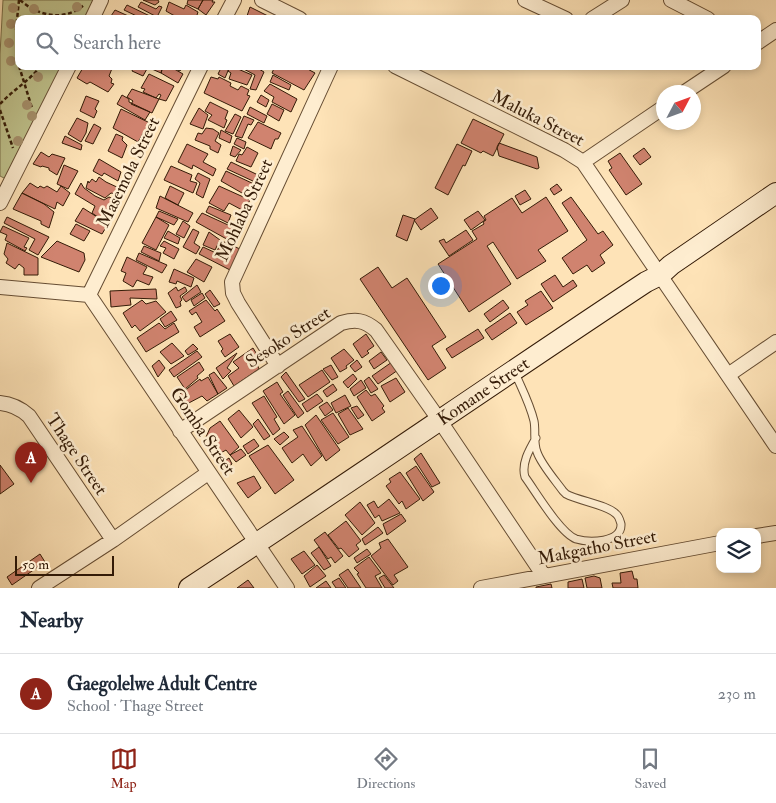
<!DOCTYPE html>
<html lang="en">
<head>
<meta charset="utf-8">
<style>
  :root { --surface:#fff; --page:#f6f6f7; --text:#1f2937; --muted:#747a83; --line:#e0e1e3; --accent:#8f2418 }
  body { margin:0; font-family:"IM FELL Double Pica",serif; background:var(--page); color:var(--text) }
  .controls { position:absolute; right:15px; bottom:15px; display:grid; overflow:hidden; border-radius:10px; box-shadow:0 2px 8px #0003 }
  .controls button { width:45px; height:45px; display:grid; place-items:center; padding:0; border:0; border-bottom:1px solid var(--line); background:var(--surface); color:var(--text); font:25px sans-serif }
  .compass { position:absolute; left:656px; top:85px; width:45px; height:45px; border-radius:50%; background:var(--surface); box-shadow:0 2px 8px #0003; rotate:49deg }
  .scale { position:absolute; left:15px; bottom:12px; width:99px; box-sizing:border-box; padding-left:5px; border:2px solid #341b07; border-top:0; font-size:14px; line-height:18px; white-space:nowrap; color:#341b07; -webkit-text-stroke:4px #feedd0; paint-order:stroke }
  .you { position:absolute; left:440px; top:285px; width:18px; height:18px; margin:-12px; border:4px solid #fff; border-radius:50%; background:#1a73e8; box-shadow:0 0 0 8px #1a73e833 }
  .badge { display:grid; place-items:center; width:32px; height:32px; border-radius:50%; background:var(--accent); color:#fff; font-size:16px; font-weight:700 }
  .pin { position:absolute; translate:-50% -41px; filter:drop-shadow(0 1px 2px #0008) }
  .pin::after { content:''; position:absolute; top:26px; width:18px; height:15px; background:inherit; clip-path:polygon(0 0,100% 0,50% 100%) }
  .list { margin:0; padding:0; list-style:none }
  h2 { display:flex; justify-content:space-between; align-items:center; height:65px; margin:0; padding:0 20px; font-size:21px }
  h2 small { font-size:16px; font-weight:400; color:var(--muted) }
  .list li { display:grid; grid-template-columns:32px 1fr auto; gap:15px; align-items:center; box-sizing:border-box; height:80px; padding:0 20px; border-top:1px solid var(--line) }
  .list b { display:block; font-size:19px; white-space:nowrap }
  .list p { margin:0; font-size:16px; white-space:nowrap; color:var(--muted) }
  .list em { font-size:16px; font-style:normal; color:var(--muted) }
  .icon { flex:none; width:28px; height:28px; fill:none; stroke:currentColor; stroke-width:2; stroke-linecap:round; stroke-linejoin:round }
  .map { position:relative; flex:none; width:776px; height:588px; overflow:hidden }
  .search { position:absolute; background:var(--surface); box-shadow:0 2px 8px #0003; left:15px; right:15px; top:15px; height:55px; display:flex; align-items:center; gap:12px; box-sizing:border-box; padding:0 18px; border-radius:10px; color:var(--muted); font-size:19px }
  .sheet { height:145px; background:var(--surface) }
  nav { display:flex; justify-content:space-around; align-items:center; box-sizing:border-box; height:70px; border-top:1px solid var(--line); background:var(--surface); font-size:14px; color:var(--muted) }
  nav a { display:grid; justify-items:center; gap:2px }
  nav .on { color:var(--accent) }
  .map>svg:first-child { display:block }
</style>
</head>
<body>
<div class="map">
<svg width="776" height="588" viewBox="0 0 776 588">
  <rect width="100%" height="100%" fill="#fee3b7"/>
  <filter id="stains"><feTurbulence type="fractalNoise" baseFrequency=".004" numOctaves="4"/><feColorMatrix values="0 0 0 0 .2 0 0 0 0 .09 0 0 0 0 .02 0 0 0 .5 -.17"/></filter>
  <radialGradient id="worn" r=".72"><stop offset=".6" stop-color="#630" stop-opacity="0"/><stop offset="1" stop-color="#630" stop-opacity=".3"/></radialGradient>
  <path fill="#c0c48e" stroke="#7a704a" d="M3,0H94L85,19H19V66H62L6,179L0,176V54Z"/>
  <path fill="#d0836f" stroke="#341b07" d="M143,0H158L159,2L155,5Z
    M188,0H203L198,9L187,4Z
    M203,0H213L212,2H215L206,15L198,9Z
    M141,2L156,9L159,6L162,7L157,17L138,7Z
    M169,2L184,9L186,5L198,12L197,15L202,19H181L173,15L166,11Z
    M127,5L154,18L143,19L124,10Z
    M250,7L268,16L267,19H253L247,16Z
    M115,10L135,19H109Z
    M84,66L93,68L94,66H113L109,76L112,79L111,83L114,84L108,92L90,82L87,84L77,78Z
    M134,66H145L148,67L143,76L132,71Z
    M145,66H163L161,73Z
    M163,66H169L183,74L178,83L161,73Z
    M169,66H183L180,71Z
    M222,66H230L225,78L218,74Z
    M231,66L252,75L247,85L229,79L231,73L228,71Z
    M238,66H254L264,72L256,90L250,89L255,75Z
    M275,66H302L315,73L304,90L272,73Z
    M149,74L174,86L166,101L159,99L161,95L159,94L156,98L143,92L145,89L141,88Z
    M273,75L291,85L289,90L270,82Z
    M211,77L218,79L219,77L231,83L230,86L238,90L241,86L249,90L247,95L250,96L242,111L204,93Z
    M270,84L297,99L291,112L272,102L274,97L264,91Z
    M132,89L159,99L152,113L131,104L133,101L127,97Z
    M122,95L129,99V102L150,112L145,120L117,104Z
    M261,95L269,100L266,107L257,102Z
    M86,96L99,101L95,109L97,111L94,118L80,111Z
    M210,102L228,111L225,119L227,120L224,128L208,120L212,115L205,111Z
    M272,104L284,110L279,121L267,114Z
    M250,107L267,116L264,123L247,114Z
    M199,108L208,115L203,129L190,124Z
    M121,109L152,124L150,132L145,130L138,142L113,128Z
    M235,114L241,117L233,134L225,131Z
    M244,116L254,120L251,125L248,124L242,138L235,136Z
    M77,118L88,123L86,133L81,142L68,134Z
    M473,119L504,134L493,156L483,151L481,153L461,143Z
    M258,122L281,133L278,139H275L271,149L248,138Z
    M94,124L101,128L93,144L85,141Z
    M206,128L213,129L219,133L215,141L221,145L218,153L210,149V146L195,140L198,133L202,134Z
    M221,130L232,136L230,143L219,138Z
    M116,134L123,137L122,140L127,145L122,158L108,151Z
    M65,136L82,145L81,150L62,143Z
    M237,138L246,142L244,149L234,144Z
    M499,143L537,157L539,168L537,169L499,156L497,147Z
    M187,144L208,154L203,162L216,169L213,176L193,165L192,169L178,162Z
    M457,144L472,151L465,166L463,165L448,195L435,188Z
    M233,146L241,150L235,157L230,155Z
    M247,147L258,153L251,167L236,161L239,154L242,155Z
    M644,148L651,157L640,165L633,156Z
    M41,152L49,157L52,154L65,158L57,175L49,170V168L42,166L41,167L33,164Z
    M620,153L642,184L626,195L609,170L612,168L608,161Z
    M99,159L121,172L118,181L104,173L102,176L93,171Z
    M231,162L258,175L255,182L227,169Z
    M64,165L78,171L68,189L57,184Z
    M171,166L192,175L190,181L197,183L193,193L164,180Z
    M226,171L254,184L249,197L221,181Z
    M198,173L210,179L203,198L196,194L200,183L195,179Z
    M99,177L106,182L119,188L115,194L111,193L105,198L86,188L88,181L89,183L92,179L96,182Z
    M30,183L38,188L40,186L44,188L47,186L57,192L61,186L70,193L63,206L57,202L55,209L22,193Z
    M81,183L84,188L95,196L104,200L109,197L116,200L115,206L112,205L106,219L108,224L92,213L95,206L75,194Z
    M557,184L562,190L554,195L550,189Z
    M170,186L184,193L178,205L165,198Z
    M219,186L250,200L244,211L229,203L224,211L209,203Z
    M525,190L531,199L520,205L515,196Z
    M22,193L44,204L54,212L49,228L41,224V221L13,209Z
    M160,196L193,213L188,222L156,208Z
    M546,197L568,231L538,250L546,261L517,279L493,242L487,246L511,284L469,312L438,264L477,239L472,231L484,224L483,222L486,220L484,216L512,198L522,213Z
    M571,197L598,234L603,231L613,245L600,255L605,263L592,272L587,265L573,274L562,258L587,240L562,203Z
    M209,206L231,215L228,223L206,212Z
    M83,208L108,224L102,234L75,221Z
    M431,208L438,218L421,230L414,220Z
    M159,211L178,219L174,225L156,217Z
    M478,211L485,220L471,230L464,220Z
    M202,213L239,230L232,242L196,222Z
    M403,215L415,219L407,241L396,236Z
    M7,217L49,237L38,255L29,250L35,239L4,223Z
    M156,217L169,225L156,250L142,243Z
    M183,221L190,226L184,238L176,234Z
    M76,224L90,231L84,241L70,234Z
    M3,226L29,238L24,247L27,248L25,251L5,240L7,235L0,232Z
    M193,229L199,232L194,243L200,247L196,254L183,247Z
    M466,230L473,240L449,256L439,241L444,239L446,243Z
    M168,231L180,238L178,244L164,238Z
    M209,232L220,240L215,250L203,245Z
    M57,241L84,253L85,260L79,272L41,257Z
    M164,241L179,249L174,259L163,253L166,248L160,246Z
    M222,241L240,249L230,270L199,254L203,247L216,253Z
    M7,243L38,258V275H24V268L19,264L15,269L6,263L8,259L4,254Z
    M144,246L161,253L159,261L141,252Z
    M139,253L167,265L162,273L136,260Z
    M127,257L147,267L143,274L153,277L149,285L137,280L133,287L123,281L126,273L121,271Z
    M196,259L212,267L204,282L187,272Z
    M378,267L392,288L407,278L446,337L432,346L446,368L428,380L360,279Z
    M174,269L194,278L191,287L177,281L176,284L169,282Z
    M555,275L563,287L573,280L577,286L553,302L541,284Z
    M197,285L201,292L186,302L182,297Z
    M176,287L178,291L185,287L187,291L180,296L182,300L180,302L181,306L176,308L168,293Z
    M156,289L157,299L130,298L131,305L111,307L110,291Z
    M210,290L220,304L214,307L205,294Z
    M541,291L553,308L526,325L517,312L528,305L525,301Z
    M202,293L205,298L194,306L191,300Z
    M142,300L146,304L156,301L166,312L140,331L135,325L132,328L123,313Z
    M206,300L215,311L217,309L225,321L200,337L194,327L202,322L196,312L192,315L189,311Z
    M503,300L509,308L490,322L484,314Z
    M171,311L177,320L165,327L160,319Z
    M510,313L517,323L492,340L485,330Z
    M159,323L165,329L174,323L179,332L146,352L137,338Z
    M478,329L484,338L452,358L446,349Z
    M230,334L239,347L225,357L221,351L223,349L218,341Z
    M366,334L374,346L367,351L369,353L362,358L353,344Z
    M172,343L184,356L171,364L160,352Z
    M193,344L198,349L188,355L185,351Z
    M253,348L261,361L257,364L259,369L234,386L228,376L239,368L233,362Z
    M344,349L354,360L346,366L347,368L340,372L331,358Z
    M197,351L202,357L174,377L169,370Z
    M381,352L387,360L374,369L369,361Z
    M237,353L227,368L231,371L223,379L216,368Z
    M159,360L165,368L158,377L152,366Z
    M357,360L362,367L355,372L350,366Z
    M199,362L204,370L197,376L198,378L185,389L177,377Z
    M392,362L398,370L378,384L372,376Z
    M331,365L338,377L332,380L323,369Z
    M322,370L330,382L308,397L299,385Z
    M214,372L227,388L218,394L209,375Z
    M286,372L305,399L299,402L281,377Z
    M353,374L357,379L348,388L343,382Z
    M208,377L218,394L207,401L202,396L185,405L180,394L200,379L201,381Z
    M369,377L378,389L371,393L364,381Z
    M396,378L405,392L390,402L381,386Z
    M361,380L366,388L354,396L350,389Z
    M277,382L283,392L280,394L295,415L284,424L263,391Z
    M333,384L337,390L327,397L323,391Z
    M366,390L371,396L375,394L384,406L382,408L385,412L372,421L357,397Z
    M288,391L304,413L298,418L283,395Z
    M317,394L323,401L307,412L302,404Z
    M345,395L351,406L336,413L331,403Z
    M264,396L277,417L274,419L280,429L273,435L252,403Z
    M327,402L333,410L325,416L319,407Z
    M357,406L364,415L358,419L351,408Z
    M348,408L363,429L350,435L338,414Z
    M239,410L253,427L241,438L228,419Z
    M333,413L349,437L338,444L321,420Z
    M316,415L340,450L326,461L305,425Z
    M258,419L270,436L264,440L253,424Z
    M220,421L239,447L230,455L226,450L219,454L206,437L210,428Z
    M302,426L322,456L311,466L303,454L292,463L282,448L298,437L293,430Z
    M284,432L289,437L280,445L274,439Z
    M254,439L259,446L248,454L243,446Z
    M268,445L294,480L275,494L249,456Z
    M241,449L246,455L236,462L230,455Z
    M421,453L440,483L432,487L414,459Z
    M221,455L226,460L229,458L232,464L222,471L214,459Z
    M0,465L14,484L0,494Z
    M416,466L434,492L423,501L406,473Z
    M400,472L420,499L406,509L402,501L399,504L386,486L391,482L389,479Z
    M254,476L261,488L248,498L237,483Z
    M389,499L400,513L382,521L379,515L375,518L367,505L374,501L378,508Z
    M360,502L375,523L362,535L345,515Z
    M401,514L406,521L387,535L383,524Z
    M346,521L361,541L356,545L359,549L349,557L341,548L339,549L328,535Z
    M378,527L383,533L365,545L362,539Z
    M325,532L343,556L335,563L331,557L328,559L314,540Z
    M388,539L408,567L394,575L398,581L393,585L371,556L381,548L379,543Z
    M319,547L331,566L324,570L311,553Z
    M367,549L371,554L357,563L354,558Z
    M304,551L315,565L302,574L291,559Z
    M40,554L45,562L12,585L7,577Z
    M369,557L381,573L375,576L382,588H366L357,574L359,573L354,568Z
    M317,565L326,576L310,587L304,576Z
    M348,569L361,588H348L339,575Z
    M632,571L634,579H637L638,588H613L612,583H621L620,573Z
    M384,575L394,588H385L379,578Z
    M594,576L600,578L602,588H587L585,578Z
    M339,578L346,588H336L332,582Z
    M582,579L584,588H568V582Z
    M248,580L254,588H237Z
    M326,581L331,588H316Z
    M551,584L552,588H536V587Z"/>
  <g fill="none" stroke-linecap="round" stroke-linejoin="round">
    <defs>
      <path id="lane" d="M515,373C522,389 530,404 534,421C536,431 533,442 537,452C541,464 555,480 563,491L566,494C579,501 608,505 616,514C619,516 620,521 621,524C622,543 589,543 576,539C560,533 536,492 525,477C521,464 529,450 536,438"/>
      <path id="street" d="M262,0L300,19
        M525,0L566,19
        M671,0L708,19
        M92,19L101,0
        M224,19L234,0
        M592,19L622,0
        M757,43L776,30
        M395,66L564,150L583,162L776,446
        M685,92L724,66
        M583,162L664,107
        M0,203L69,66
        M0,287L89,295
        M89,295L287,588
        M89,295L201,66
        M278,366L238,303L233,293L232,282L331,66
        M728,375L776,342
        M0,403C12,404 20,408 29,416L113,540
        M180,431L341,323C356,319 364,320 376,330L440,421L544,576
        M757,536L776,533
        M39,588L113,540L208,473
        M481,588L720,543"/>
      <g id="secondary">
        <path id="s1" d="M189,588C342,488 493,383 646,282L660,275L671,265L776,193"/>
      </g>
    </defs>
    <use href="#lane" stroke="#664d33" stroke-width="9"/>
    <use href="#street" stroke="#664d33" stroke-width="16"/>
    <use href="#secondary" stroke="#341b07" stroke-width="22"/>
    <path stroke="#341b07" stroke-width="2.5" stroke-dasharray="4 2.5" stroke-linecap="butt" d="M19,0L16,30L19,64
      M20,0C38,16 64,22 84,5
      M19,66L32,108
      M0,104C13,90 29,81 41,66
      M0,110L13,148"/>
    <use href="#lane" stroke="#feedd0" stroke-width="7"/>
    <use href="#street" stroke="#feedd0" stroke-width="14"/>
    <use href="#secondary" stroke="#feedd0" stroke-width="20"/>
  </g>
  <g fill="#a6916d">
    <circle cx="77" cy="7" r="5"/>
    <circle cx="13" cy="8" r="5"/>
    <circle cx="34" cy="9" r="5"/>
    <circle cx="11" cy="24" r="5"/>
    <circle cx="9" cy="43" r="5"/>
    <circle cx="11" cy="61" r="5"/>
    <circle cx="38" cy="77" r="5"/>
    <circle cx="27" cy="105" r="5"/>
    <circle cx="32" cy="116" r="5"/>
    <circle cx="18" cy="141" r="5"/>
  </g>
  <g text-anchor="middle" stroke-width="5" stroke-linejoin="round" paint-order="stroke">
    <g font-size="18" fill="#341b07" stroke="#feedd0">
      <text transform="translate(538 118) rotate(27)" y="6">Maluka Street</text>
      <text transform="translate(128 172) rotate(-64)" y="6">Masemola Street</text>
      <text transform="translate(244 210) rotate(-65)" y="6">Mohlaba Street</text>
      <text transform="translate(288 337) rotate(-33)" y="6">Sesoko Street</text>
      <text dy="6" stroke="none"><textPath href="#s1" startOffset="354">Komane Street</textPath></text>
      <text transform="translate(203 431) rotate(56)" y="6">Gomba Street</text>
      <text transform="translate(77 454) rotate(56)" y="6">Thage Street</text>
      <text transform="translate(597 547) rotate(-11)" y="6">Makgatho Street</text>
    </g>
  </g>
  <rect width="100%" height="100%" filter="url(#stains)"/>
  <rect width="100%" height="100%" fill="url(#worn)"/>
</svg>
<div class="controls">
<button><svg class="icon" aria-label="layers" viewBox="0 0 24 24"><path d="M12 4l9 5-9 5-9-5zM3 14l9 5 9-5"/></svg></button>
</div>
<svg class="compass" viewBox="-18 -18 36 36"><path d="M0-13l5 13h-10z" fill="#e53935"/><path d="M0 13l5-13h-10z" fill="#747a83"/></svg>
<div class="scale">50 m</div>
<div class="you"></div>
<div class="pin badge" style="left:31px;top:483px">A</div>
<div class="search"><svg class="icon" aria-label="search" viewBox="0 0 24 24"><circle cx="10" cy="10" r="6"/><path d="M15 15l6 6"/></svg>Search here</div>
</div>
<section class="sheet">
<h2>Nearby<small></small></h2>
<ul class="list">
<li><span class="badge">A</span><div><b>Gaegolelwe Adult Centre</b><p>School · Thage Street</p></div><em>230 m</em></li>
</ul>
</section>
<nav>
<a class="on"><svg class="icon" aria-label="map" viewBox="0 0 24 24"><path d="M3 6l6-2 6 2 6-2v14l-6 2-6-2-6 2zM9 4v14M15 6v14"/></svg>Map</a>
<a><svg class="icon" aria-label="directions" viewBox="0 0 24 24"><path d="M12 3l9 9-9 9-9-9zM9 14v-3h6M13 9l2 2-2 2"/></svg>Directions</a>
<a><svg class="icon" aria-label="saved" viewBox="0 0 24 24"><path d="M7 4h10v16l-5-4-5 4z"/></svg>Saved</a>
</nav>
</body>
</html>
